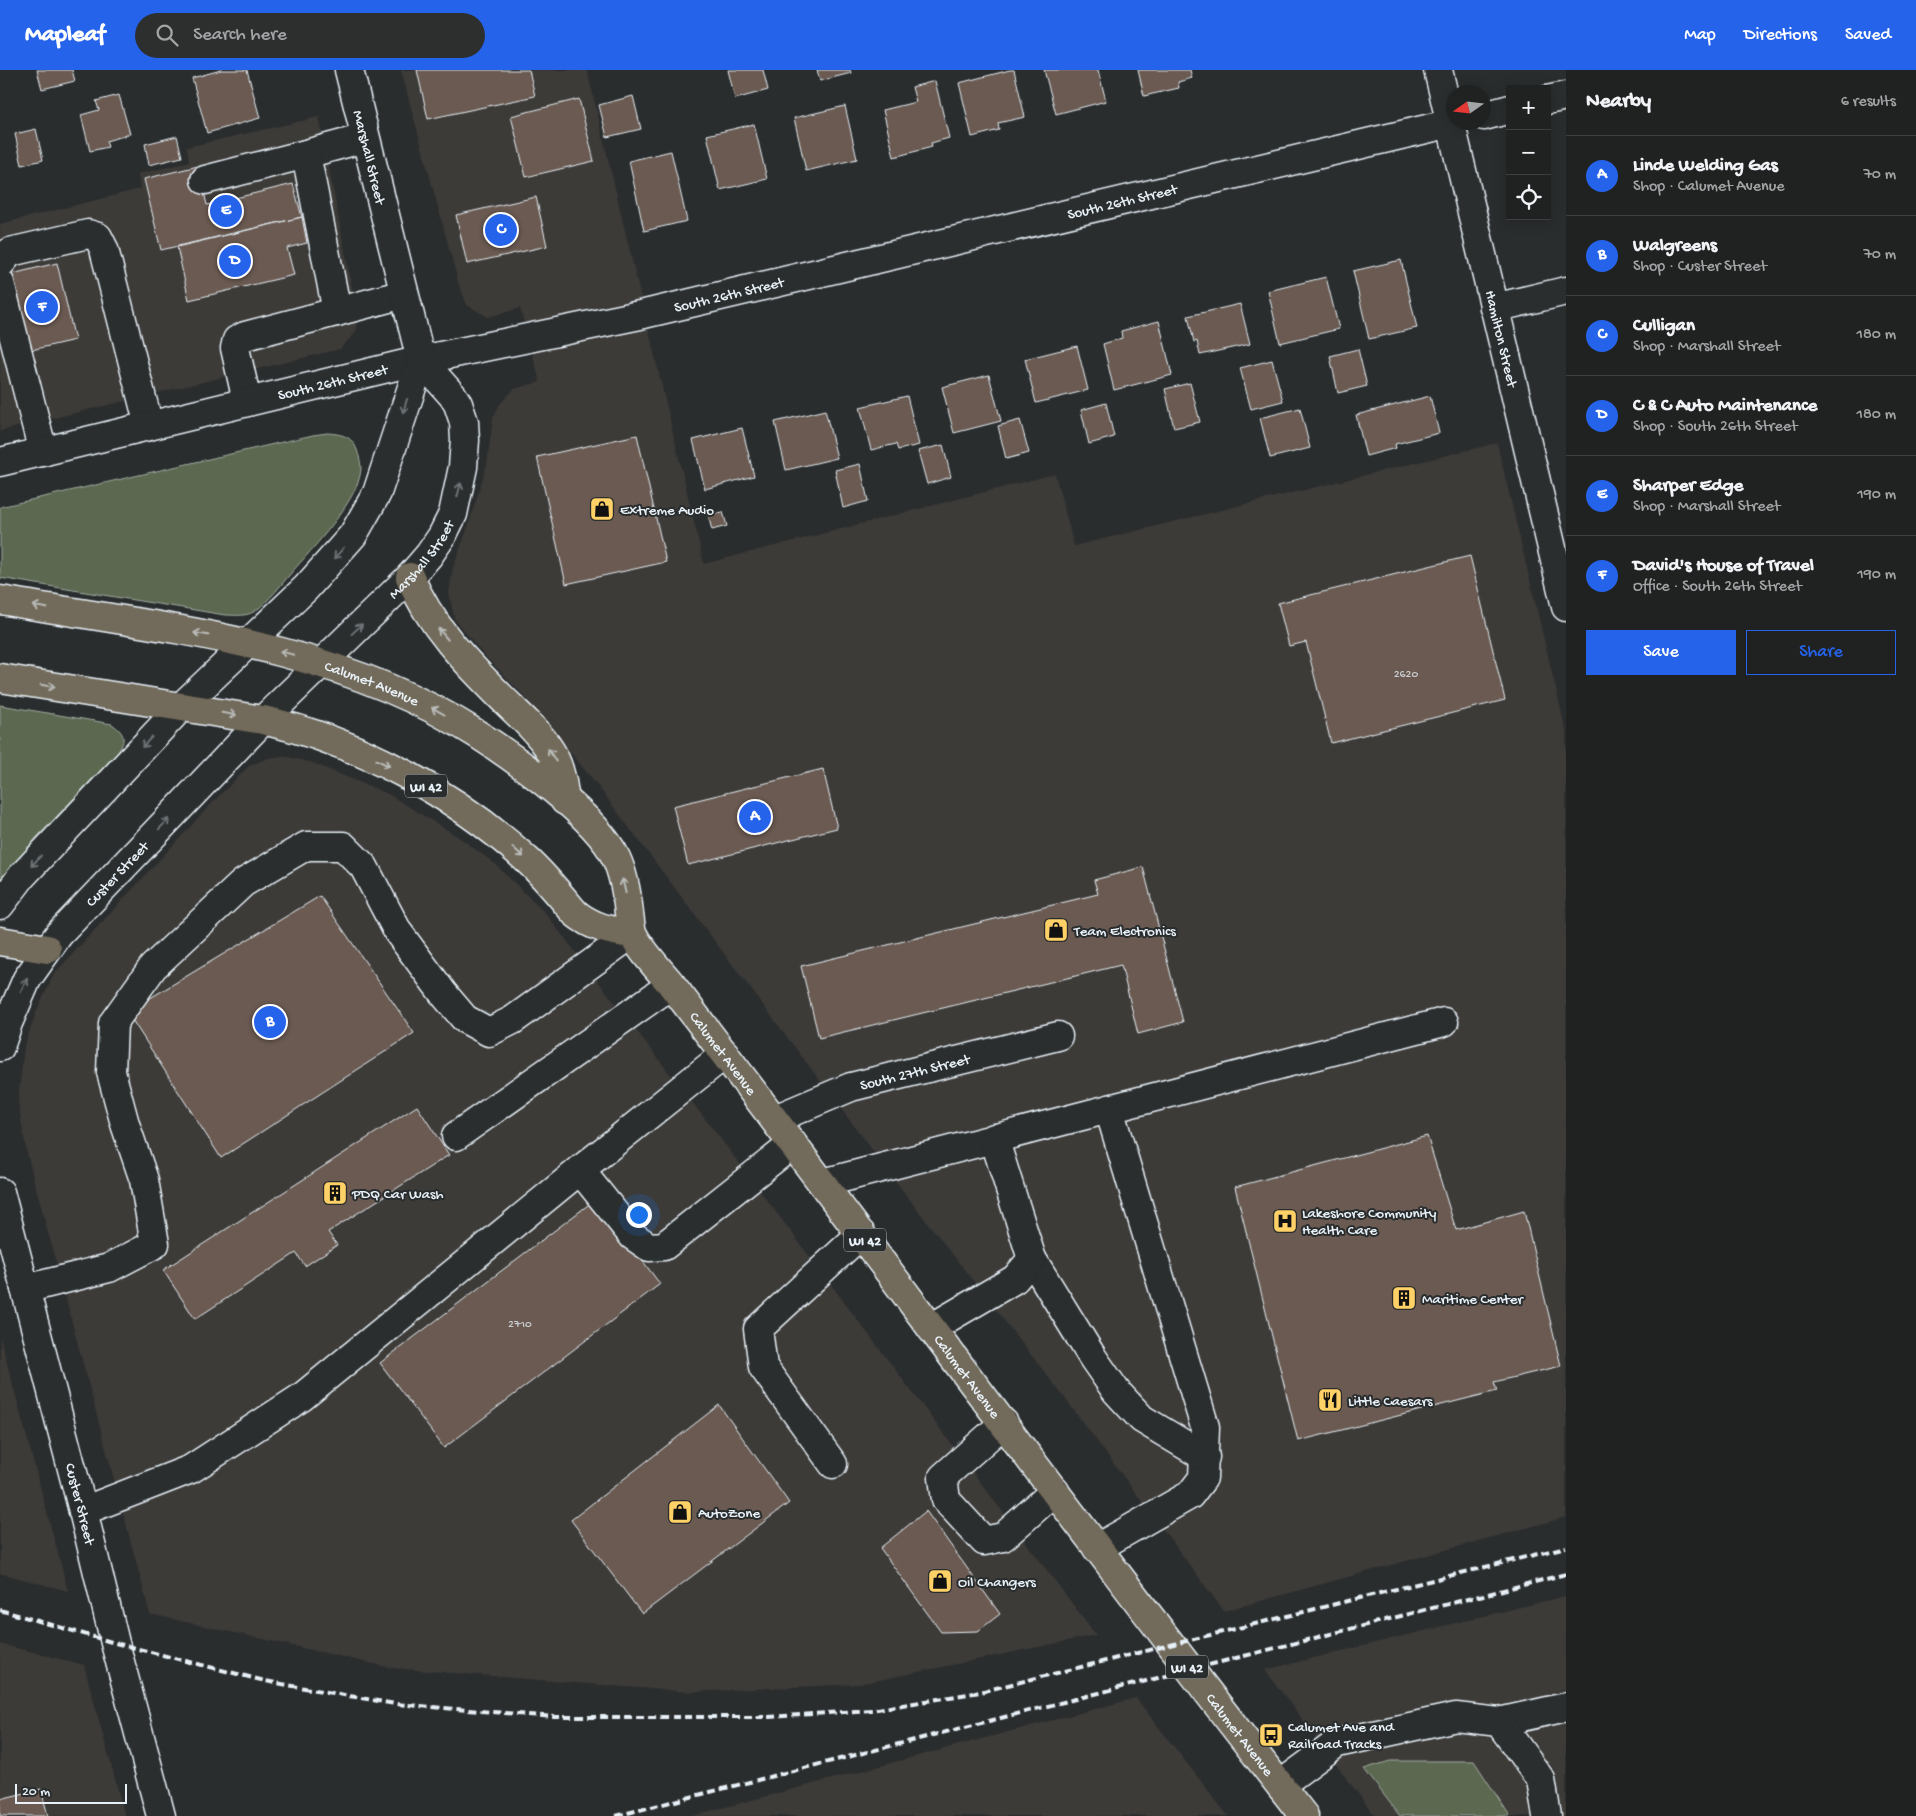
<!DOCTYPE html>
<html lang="en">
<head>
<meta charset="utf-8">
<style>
  :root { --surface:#202222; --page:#2d2f2f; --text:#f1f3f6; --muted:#a2a4a5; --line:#3d3f40; --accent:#2563eb }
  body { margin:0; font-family:"Gochi Hand",sans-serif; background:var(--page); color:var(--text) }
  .controls { position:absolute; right:15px; top:15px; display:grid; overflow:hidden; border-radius:0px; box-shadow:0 2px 12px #0003 }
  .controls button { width:45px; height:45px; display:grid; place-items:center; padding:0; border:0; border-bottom:1px solid var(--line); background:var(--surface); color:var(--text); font:25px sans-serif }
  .compass { position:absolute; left:1446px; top:15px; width:45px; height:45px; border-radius:50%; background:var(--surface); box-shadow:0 2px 12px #0003; rotate:256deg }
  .scale { position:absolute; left:15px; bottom:12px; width:112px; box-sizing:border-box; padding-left:5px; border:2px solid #e8f1f8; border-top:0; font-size:14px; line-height:18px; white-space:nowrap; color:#e8f1f8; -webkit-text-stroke:4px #2a2d2e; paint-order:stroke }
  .you { position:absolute; left:638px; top:1144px; width:18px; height:18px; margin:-12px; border:4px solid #fff; border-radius:50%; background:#1a73e8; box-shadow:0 0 0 8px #1a73e833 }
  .badge { display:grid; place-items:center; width:32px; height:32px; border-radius:50%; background:var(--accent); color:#fff; font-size:16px; font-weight:700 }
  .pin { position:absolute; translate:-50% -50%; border:2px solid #fff; box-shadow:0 1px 5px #0006 }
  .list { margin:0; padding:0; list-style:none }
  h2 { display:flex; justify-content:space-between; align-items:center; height:65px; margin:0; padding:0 20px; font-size:21px }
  h2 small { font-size:16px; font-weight:400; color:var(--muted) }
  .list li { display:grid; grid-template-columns:32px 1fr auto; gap:15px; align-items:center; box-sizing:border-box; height:80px; padding:0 20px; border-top:1px solid var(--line) }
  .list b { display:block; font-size:19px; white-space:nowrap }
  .list p { margin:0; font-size:16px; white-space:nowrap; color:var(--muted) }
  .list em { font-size:16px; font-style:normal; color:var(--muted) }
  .actions { display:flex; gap:10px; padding:15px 20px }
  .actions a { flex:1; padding:11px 0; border:1px solid var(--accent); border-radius:0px; text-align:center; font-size:18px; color:var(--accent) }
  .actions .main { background:var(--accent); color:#fff }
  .icon { flex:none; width:28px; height:28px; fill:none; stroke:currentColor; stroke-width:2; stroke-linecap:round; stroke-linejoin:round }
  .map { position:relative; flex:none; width:1566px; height:1746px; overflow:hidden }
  header { display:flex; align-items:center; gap:30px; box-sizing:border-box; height:70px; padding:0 25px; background:var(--accent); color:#fff }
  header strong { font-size:24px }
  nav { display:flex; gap:28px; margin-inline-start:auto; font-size:18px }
  .search { width:350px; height:45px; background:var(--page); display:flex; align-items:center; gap:12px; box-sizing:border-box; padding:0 18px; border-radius:28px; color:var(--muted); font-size:19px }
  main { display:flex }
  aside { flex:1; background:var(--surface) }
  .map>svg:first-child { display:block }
</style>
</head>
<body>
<header>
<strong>Mapleaf</strong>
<div class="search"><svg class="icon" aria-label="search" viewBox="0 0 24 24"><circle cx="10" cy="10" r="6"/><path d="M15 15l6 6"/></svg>Search here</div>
<nav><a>Map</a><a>Directions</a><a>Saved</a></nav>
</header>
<main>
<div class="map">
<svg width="1566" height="1746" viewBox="0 0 1566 1746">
  <rect width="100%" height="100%" fill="#2a2d2e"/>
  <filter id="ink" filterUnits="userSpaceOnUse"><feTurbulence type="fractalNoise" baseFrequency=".02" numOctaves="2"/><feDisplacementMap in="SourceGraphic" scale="10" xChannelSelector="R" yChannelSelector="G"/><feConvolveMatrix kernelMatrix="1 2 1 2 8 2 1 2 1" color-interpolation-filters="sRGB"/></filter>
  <g filter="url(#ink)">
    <path fill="#3d3a38" d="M401,0H587L704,494L1055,404L1074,476L1497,373L1566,661V1447L1224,1541L1064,1327L913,1134L594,711L524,626L482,583L454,548L449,523L453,498L468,457L487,394L493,348L500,334L514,319L540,312L520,238L488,247L467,235L459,215Z
      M319,47L357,243L356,262L340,279L0,361V154L140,119L138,104L189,92L187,77Z
      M283,686L310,692L388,724L460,768L494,793L546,844L723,1072L1096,1565L860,1614L689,1622L392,1598L150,1544L26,1080L18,1031L24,977L37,940L54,904L213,732L250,695L269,688Z
      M0,1267L68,1521L0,1503Z
      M1566,1526V1746H1375L1265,1600Z
      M0,1574L84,1595L125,1746H0Z
      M1136,1628L1228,1746H692Z"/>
    <path fill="#5b6850" stroke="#a2aca4" d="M327,363C342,364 352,366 357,380C359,386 361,392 361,399C359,430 312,479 292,502C281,515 269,531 255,541C246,547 235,545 225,545L0,508V437L313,365Z
      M0,635L112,654C126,664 126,670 117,683L37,767L0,809Z
      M1390,1691H1474L1510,1746H1400L1364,1699Z"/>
    <path fill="#6a5a51" stroke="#e8f1f8" d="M37,0H72L75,11L42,19Z
      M221,0H247L260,48L207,63L192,8Z
      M417,0H529L535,26L428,49Z
      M728,0H763L768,20L735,29Z
      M817,0H850L851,3L820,11Z
      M1010,0H1014L1025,47L998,53L999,60L972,67L959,13Z
      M1044,0H1098L1106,31L1056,44Z
      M1138,0H1190L1192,8L1178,12L1179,18L1144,26Z
      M935,11L949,68L931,73L932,77L894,87L883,40L916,32L912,17Z
      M119,25L130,64L106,71L108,77L90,81L81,45L99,40L96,31Z
      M633,26L641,59L607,67L599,35Z
      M579,29L594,91L526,107L511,46Z
      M845,36L857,89L806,101L794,48Z
      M754,54L767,109L720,120L707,65Z
      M36,59L43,90L22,95L15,64Z
      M177,66L182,87L149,95L145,74Z
      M671,81L687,151L644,161L629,91Z
      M198,96L207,135L293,114L302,147L161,180L144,109Z
      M536,127L547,176L467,194L456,145Z
      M302,147L307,173L287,178L294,205L189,230L177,177Z
      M1401,190L1417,258L1369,269L1353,201Z
      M57,193L75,270L27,281L8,205Z
      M1326,207L1339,259L1280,273L1268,221Z
      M1240,234L1250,274L1200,285L1197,271L1194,272L1188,246Z
      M1159,251L1172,305L1114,320L1103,274L1122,268L1121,261Z
      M1077,276L1088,320L1036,333L1025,289Z
      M1358,279L1367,316L1338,323L1330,286Z
      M1272,290L1283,331L1251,339L1240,298Z
      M989,305L1001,351L954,363L942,317Z
      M1190,313L1200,352L1174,358L1165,319Z
      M907,326L919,375L898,380L896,374L871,380L860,337Z
      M1430,326L1439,363L1395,374L1396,378L1366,386L1356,345Z
      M1106,333L1114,367L1089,374L1081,340Z
      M1300,338L1310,378L1270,388L1260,348Z
      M825,340L837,388L786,400L775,352Z
      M1020,350L1029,383L1006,389L998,356Z
      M742,358L754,406L705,419L693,370Z
      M637,365L666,492L566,514L537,387Z
      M943,375L951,407L927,414L918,381Z
      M860,394L868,431L843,438L835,400Z
      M723,442L727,456L712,460L708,445Z
      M1470,486L1505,630L1331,673L1306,572L1289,576L1278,533Z
      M823,699L837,758L688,795L673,736Z
      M1143,797L1183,952L1138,964L1121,895L819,968L801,896L1098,824L1094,810Z
      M320,826L414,963L221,1088L127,942Z
      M417,1036L449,1085L328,1162L337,1175L305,1196L296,1183L195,1249L163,1200Z
      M1427,1066L1456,1160L1524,1141L1561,1296L1494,1312L1497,1321L1298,1371L1235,1117Z
      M596,1129L660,1214L444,1378L380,1293Z
      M719,1335L789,1433L642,1544L571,1450Z
      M926,1441L1000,1544L978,1561L941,1562L880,1478Z
      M41,1719L48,1746H0V1729Z"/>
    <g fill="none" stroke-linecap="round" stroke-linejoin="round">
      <defs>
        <g id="minor">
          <path id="s1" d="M1438,0L1566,537"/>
          <path d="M1547,30L1566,26"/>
          <path d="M1484,46L1510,39"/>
          <path d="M306,84L365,68"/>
          <path d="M205,110L306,84L337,242"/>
          <path d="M0,194L10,182L88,164L98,167L104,179L149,356"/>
          <path d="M0,213L43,382"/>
          <path d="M1494,238L1566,221"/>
          <path d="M247,331L235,278L237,270L245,266L404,224"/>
          <path id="s2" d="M0,392L421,290L640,245L1456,52"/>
          <path d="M0,835L22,806L181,637L306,518L353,465L377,423L421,290"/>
          <path id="s3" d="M0,977L8,953L27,909L59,864L263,650L410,507L429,485L442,466L453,444L463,397L465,370L464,352L458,334L453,326L421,290L349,0"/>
          <path d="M1109,1039L1444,952"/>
          <path id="s4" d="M775,1049L851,1017L1058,966"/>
          <path d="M456,1066L671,915"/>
          <path d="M580,1100L633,1166L649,1177L664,1176L793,1074"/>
          <path d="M823,1113L1109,1039L1205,1357L1203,1408L1190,1425L1097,1478"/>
          <path id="s5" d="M0,1122L83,1441L115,1573L161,1746"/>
          <path d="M1032,1189L1093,1288L1116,1321L1142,1349L1205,1387"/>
          <path d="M25,1219L109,1198L155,1174L144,1110L125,1054L111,1002L113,953L153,897L243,813L306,776H343L364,797L398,862L443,923L465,949L489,962L513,950L632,864"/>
          <path d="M931,1258L1015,1209L1032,1189L994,1068"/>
          <path d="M1004,1353L943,1407L946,1430L984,1471L1003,1467L1055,1421"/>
          <path d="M833,1394L763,1297L758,1259L861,1164"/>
          <path d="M83,1441L191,1399L302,1327L580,1100L725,984"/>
          <path d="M1499,1652L1566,1637"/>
          <path d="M1280,1715L1337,1673L1456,1647L1499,1652L1541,1710L1547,1746"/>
        </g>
        <g id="major">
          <path d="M410,507C430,557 469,595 507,633C523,649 543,666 554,687C561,701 563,716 565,731"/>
          <path id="s6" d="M0,530C163,558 334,573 477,664C516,689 597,747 616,788C624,805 627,825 629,843C630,849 630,856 632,862C637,876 661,902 671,914C883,1191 1089,1472 1304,1746"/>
          <path d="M0,608L263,650C357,671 455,724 526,789C544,805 559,824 575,843C592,857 610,861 632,864"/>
          <path d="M0,871L47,879"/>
        </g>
      </defs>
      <use href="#minor" stroke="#e8f1f8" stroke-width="31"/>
      <use href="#major" stroke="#e8f1f8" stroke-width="31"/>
      <use href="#minor" stroke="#2a2d2e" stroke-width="28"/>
      <use href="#major" stroke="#726b5a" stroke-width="28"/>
      <path stroke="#e8f1f8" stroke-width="4" stroke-dasharray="8 4" stroke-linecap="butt" d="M0,1540L115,1573L265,1611L395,1634L554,1647H769L872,1640L980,1622L1566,1477
        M616,1746L1566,1504"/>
    </g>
    <defs><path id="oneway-shaft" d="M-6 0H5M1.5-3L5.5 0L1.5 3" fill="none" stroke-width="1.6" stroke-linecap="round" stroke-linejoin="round" transform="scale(1.25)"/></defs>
    <g stroke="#6c7275">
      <use href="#oneway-shaft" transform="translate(405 336) rotate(106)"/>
      <use href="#oneway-shaft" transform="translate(459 420) rotate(-76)"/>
      <use href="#oneway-shaft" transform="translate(339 483) rotate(131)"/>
      <use href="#oneway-shaft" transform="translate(357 559) rotate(-43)"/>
      <use href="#oneway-shaft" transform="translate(147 672) rotate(133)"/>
      <use href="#oneway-shaft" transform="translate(164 754) rotate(-46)"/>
      <use href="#oneway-shaft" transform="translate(36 791) rotate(133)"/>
      <use href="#oneway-shaft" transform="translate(24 915) rotate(-63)"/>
    </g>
    <g stroke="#b9bbb9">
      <use href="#oneway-shaft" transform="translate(40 537) rotate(-170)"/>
      <use href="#oneway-shaft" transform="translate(201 564) rotate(-170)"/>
      <use href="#oneway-shaft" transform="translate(443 564) rotate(-130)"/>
      <use href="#oneway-shaft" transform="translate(287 583) rotate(-165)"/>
      <use href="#oneway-shaft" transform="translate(48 616) rotate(9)"/>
      <use href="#oneway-shaft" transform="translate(438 641) rotate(-151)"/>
      <use href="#oneway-shaft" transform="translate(229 644) rotate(9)"/>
      <use href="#oneway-shaft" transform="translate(552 685) rotate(-121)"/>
      <use href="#oneway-shaft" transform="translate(383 693) rotate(26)"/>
      <use href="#oneway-shaft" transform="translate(518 782) rotate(41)"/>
      <use href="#oneway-shaft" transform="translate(624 816) rotate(-103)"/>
    </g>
  </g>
  <defs>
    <symbol id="shop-square" viewBox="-11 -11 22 22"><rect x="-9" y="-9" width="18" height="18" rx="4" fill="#ffd166" stroke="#2a2d2e"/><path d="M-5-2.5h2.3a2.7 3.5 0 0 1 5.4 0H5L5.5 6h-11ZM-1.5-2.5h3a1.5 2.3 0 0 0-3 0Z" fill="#111"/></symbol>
    <symbol id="building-square" viewBox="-11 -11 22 22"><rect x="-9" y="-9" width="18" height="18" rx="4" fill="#ffd166" stroke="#2a2d2e"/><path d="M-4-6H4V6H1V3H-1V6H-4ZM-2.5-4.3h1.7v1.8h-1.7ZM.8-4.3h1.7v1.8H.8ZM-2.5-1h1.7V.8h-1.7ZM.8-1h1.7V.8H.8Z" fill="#111"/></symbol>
    <symbol id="hospital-square" viewBox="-11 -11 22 22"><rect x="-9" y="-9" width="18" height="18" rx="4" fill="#ffd166" stroke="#2a2d2e"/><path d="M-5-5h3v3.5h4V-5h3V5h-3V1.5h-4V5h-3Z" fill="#111"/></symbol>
    <symbol id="restaurant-square" viewBox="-11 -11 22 22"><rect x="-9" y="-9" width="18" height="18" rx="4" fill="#ffd166" stroke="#2a2d2e"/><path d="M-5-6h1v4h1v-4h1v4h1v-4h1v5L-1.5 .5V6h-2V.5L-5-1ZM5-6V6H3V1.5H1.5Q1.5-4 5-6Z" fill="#111"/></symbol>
    <symbol id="bus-square" viewBox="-11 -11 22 22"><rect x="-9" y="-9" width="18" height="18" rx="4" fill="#ffd166" stroke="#2a2d2e"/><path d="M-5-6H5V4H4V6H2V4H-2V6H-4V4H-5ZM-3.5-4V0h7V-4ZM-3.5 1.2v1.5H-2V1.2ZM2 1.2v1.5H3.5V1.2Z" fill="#111"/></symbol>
  </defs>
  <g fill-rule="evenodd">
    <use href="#shop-square" x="588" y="425" width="28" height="28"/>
    <use href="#shop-square" x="1042" y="846" width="28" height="28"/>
    <use href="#building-square" x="321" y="1109" width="28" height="28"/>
    <use href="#hospital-square" x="1271" y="1137" width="28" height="28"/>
    <use href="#building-square" x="1390" y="1214" width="28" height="28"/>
    <use href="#restaurant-square" x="1316" y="1316" width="28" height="28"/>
    <use href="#shop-square" x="666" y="1428" width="28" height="28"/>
    <use href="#shop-square" x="926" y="1497" width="28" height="28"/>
    <use href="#bus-square" x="1257" y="1651" width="28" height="28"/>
  </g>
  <g text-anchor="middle" stroke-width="4" stroke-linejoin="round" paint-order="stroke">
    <g font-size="12" fill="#c8cbce">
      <text x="1406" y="607">2620</text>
      <text x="520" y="1257">2710</text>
    </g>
    <g fill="#2a2d2e" stroke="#afb6bb" stroke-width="1">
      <rect x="405" y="704.5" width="42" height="23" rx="4"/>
      <rect x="844" y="1158.5" width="42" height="23" rx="4"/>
      <rect x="1166" y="1585.5" width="42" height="23" rx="4"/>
    </g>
    <g font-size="14" font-weight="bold" fill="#e8f1f8">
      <text x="426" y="721">WI 42</text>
      <text x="865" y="1175">WI 42</text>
      <text x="1187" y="1602">WI 42</text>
    </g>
    <g font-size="15" fill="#e8f1f8" stroke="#2a2d2e">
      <text transform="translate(370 87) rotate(76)" y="5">Marshall Street</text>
      <text dy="5" stroke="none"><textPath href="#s2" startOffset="1152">South 26th Street</textPath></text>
      <text dy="5" stroke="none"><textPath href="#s2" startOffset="748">South 26th Street</textPath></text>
      <text dy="5" stroke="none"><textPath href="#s1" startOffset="276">Hamilton Street</textPath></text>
      <text dy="5" stroke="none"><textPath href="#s2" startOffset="342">South 26th Street</textPath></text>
      <text dy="5" stroke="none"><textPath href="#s3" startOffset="650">Marshall Street</textPath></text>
      <text dy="5" stroke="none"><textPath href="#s6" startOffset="382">Calumet Avenue</textPath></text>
      <text dy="5" stroke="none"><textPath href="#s3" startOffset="212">Custer Street</textPath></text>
      <text dy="5" stroke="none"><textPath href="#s6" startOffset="915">Calumet Avenue</textPath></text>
      <text dy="5" stroke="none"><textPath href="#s4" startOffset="148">South 27th Street</textPath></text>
      <text dy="5" stroke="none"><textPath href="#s6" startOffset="1320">Calumet Avenue</textPath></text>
      <text dy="5" stroke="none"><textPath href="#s5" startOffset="322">Custer Street</textPath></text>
      <text dy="5" stroke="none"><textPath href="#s6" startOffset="1770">Calumet Avenue</textPath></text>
    </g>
    <g font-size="15" fill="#e8f1f8" stroke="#2a2d2e" text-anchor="start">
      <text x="620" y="444">Extreme Audio</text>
      <text x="1074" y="865">Team Electronics</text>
      <text x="352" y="1128">PDQ Car Wash</text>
      <text x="1302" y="1147">Lakeshore Community<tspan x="1302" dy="17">Health Care</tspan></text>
      <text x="1422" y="1233">Maritime Center</text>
      <text x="1348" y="1335">Little Caesars</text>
      <text x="698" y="1447">AutoZone</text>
      <text x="958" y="1516">Oil Changers</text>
      <text x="1288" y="1661">Calumet Ave and<tspan x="1288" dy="17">Railroad Tracks</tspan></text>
    </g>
  </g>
</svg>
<div class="controls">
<button>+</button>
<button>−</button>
<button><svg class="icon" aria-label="locate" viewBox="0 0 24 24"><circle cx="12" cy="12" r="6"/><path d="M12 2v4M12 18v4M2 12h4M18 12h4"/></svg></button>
</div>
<svg class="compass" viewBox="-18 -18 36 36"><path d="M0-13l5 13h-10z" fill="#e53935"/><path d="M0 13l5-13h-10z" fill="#a2a4a5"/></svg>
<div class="scale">20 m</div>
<div class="you"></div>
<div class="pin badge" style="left:755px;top:747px">A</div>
<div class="pin badge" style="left:270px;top:952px">B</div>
<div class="pin badge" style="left:501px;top:160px">C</div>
<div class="pin badge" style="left:235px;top:191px">D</div>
<div class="pin badge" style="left:226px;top:141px">E</div>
<div class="pin badge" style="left:42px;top:237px">F</div>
</div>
<aside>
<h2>Nearby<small>6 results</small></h2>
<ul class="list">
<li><span class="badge">A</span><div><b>Linde Welding Gas</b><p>Shop · Calumet Avenue</p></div><em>70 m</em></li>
<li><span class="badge">B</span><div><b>Walgreens</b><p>Shop · Custer Street</p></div><em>70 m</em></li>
<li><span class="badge">C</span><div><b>Culligan</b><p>Shop · Marshall Street</p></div><em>180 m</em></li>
<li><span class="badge">D</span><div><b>C &amp; C Auto Maintenance</b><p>Shop · South 26th Street</p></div><em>180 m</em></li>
<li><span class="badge">E</span><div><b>Sharper Edge</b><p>Shop · Marshall Street</p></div><em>190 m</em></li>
<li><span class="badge">F</span><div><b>David's House of Travel</b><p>Office · South 26th Street</p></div><em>190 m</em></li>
</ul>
<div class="actions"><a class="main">Save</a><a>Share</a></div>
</aside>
</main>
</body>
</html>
